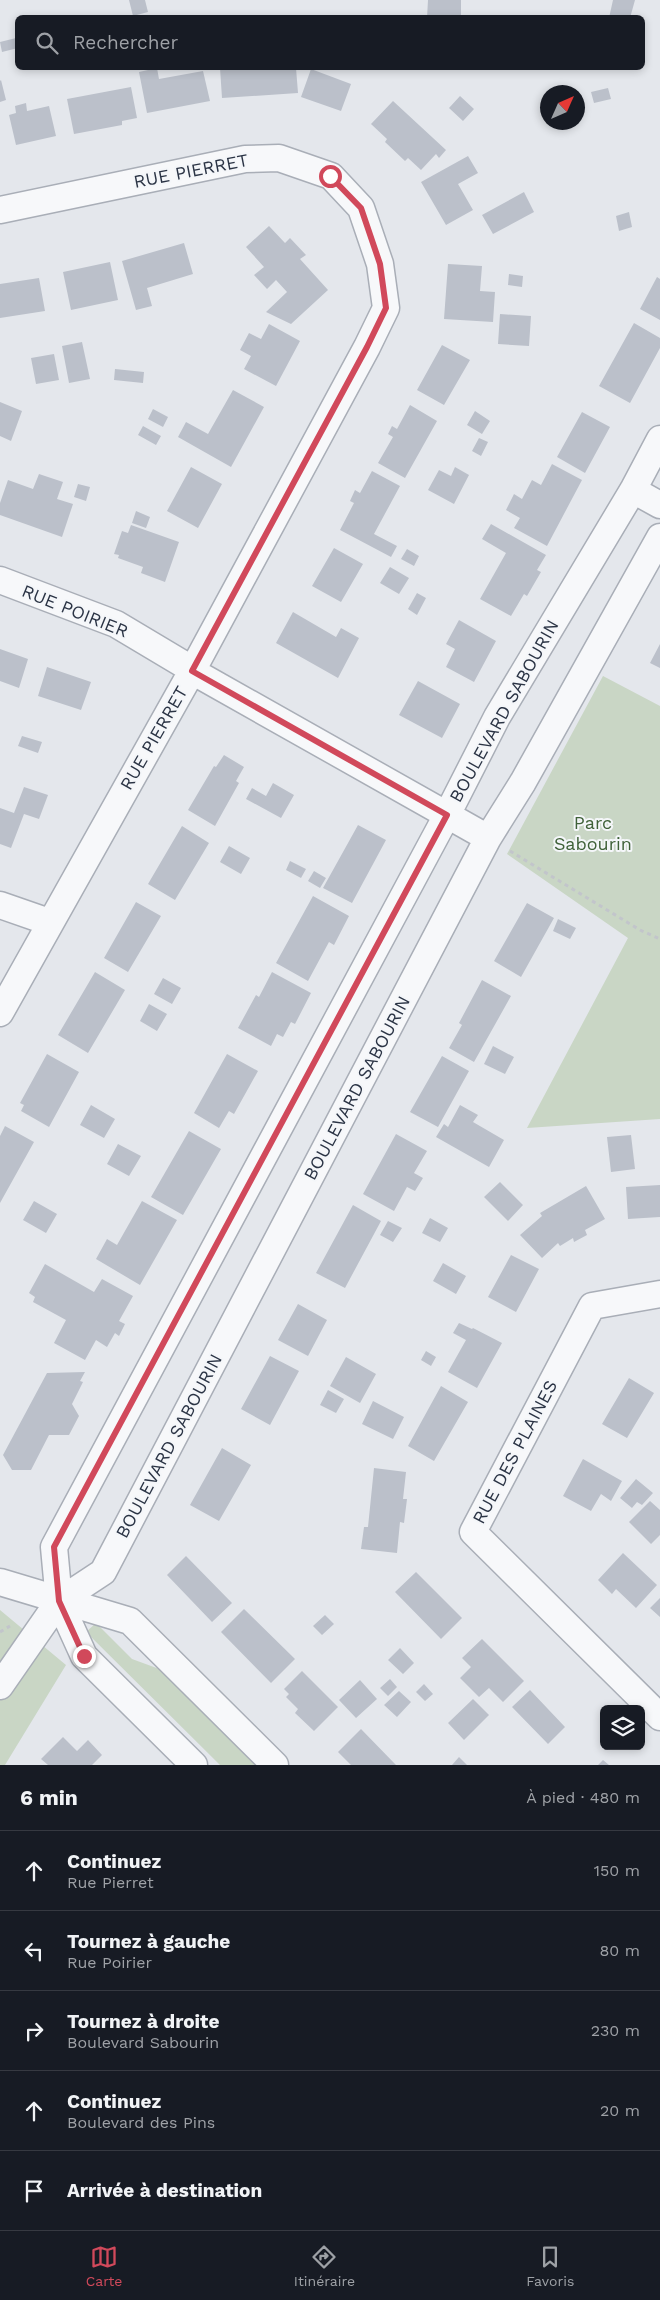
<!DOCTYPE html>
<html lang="fr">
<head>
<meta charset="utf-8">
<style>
  :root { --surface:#171b24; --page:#20242c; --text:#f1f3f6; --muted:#9ea1a6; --line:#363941; --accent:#d1495b }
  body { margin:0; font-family:"Work Sans",sans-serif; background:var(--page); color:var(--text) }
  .controls { position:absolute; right:15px; bottom:15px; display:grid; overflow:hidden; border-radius:8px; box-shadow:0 2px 8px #0003 }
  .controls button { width:45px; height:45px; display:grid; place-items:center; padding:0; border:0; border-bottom:1px solid var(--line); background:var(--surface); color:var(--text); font:25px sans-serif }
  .compass { position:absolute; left:540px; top:85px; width:45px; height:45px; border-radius:50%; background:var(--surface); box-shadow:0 2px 8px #0003; rotate:45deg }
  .stop { position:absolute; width:15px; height:15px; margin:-11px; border:4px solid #d1495b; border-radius:50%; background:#fff }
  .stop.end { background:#d1495b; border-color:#fff; box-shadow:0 1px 5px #0008 }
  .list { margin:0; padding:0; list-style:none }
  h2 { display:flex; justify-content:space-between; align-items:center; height:65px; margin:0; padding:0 20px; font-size:21px }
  h2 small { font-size:16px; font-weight:400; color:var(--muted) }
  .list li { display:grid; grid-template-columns:32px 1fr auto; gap:15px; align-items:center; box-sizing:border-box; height:80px; padding:0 20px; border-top:1px solid var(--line) }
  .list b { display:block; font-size:19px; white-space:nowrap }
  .list p { margin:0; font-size:16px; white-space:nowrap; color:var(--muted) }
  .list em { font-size:16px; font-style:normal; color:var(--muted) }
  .icon { flex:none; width:28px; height:28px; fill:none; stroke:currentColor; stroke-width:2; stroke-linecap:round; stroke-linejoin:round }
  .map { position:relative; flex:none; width:660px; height:1765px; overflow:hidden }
  .search { position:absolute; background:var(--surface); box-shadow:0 2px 8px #0003; left:15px; right:15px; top:15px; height:55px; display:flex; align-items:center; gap:12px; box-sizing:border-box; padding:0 18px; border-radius:8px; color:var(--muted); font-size:19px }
  .sheet { height:465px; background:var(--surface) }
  nav { display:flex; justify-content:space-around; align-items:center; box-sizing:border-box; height:70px; border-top:1px solid var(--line); background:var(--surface); font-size:14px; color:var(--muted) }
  nav a { display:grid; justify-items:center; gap:2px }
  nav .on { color:var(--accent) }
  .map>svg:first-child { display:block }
</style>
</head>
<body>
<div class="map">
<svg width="660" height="1765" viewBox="0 0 660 1765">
  <rect width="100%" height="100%" fill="#e4e7ec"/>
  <path fill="#c9d6c5" d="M603,676L660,706V1119L527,1128L628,938L507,854Z
    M0,1610L66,1665L5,1765H0Z
    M96,1623L132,1659L162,1670L257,1765H220L86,1632Z"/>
  <path fill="#bbc0ca" d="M129,0H145L148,12L133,16Z
    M428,0H461V18H427Z
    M613,0H635L630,18H609Z
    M16,38L18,48L2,52L0,42Z
    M157,68L159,79L203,71L210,101L147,113L139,72Z
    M220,68H296L298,93L222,98Z
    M311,69L351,84L341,111L301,97Z
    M1,80L6,100L0,102V81Z
    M131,87L137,118L122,121V125L74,134L67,99Z
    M608,88L611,99L594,103L591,92Z
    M460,96L474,109L463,121L449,108Z
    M393,101L446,150L439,158L436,154L421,170L408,158L405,161L385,142L387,139L371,124Z
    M26,103L27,111L49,106L56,136L16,145L9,115L16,113L15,106Z
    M468,156L478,173L458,184L473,210L446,225L421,182Z
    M524,192L534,212L493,234L482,215Z
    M629,212L632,227L619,231L616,216Z
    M269,226L285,243L290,238L306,255L300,259L328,290L291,324L266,312L287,292L276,280L267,289L254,275L264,267L246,247Z
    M184,243L193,274L147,288L152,306L136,310L122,261Z
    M110,262L118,300L71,310L63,272Z
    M448,264L482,266L480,291L495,292L493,322L444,319Z
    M509,274L523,276L522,287L508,285Z
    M657,277L660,279V320L640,309Z
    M39,278L45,311L0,318V284Z
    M500,314L531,316L529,346L498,344Z
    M634,323L660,338V348L630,403L599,386Z
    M269,324L300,341L276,386L244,369L251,356L240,350L249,333L261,339Z
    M82,342L90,379L69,383L62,346Z
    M442,345L470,360L444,405L417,390Z
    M54,354L59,380L36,384L31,358Z
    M115,369L144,372L143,383L114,380Z
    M233,390L264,407L231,467L178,437L186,422L208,434Z
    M0,402L22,411L11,441L0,436Z
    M410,405L437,421L405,478L378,463L393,437L388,434L392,426L397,429Z
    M153,409L168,417L163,427L148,419Z
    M475,411L490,421L482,434L467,425Z
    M582,412L610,427L585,473L557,457Z
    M143,426L161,436L156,445L138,435Z
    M479,438L488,442L481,456L472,451Z
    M552,464L582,480L547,546L514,528L520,518L506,510L514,494L522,499L532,480L541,485Z
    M191,467L222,484L198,528L167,511Z
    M455,467L469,475L454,504L428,490L439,470L451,476Z
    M372,471L400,486L374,534L397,546L391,557L340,530L354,503L350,501L355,490L360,493Z
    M39,474L63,482L57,499L73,504L62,537L0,515V503L8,480L33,489Z
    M78,484L90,487L86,501L74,497Z
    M136,511L150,517L146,528L132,523Z
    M491,524L546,555L537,570L541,572L527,596L524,594L511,616L480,599L506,553L482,539Z
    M131,525L179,542L165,582L141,573L143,567L118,558L119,555L114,554L122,531L128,533Z
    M334,548L363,564L341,602L312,586Z
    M407,549L419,556L414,566L401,559Z
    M390,567L409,578L399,594L380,583Z
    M417,593L426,598L417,615L408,609Z
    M293,612L336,637L341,628L359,638L338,678L276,643Z
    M459,620L496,641L474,682L446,667L455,649L446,644Z
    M660,644V668L650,663Z
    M0,649L28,659L19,688L0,681Z
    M47,667L91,682L81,710L38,696Z
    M418,681L460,704L442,738L399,715Z
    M22,736L42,742L38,753L18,746Z
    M224,755L244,767L236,781L239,783L215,826L188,810L214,766L216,767Z
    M273,783L294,795L281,818L246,799L252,788L266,796Z
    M24,787L48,795L39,819L24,814L11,848L0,844V808L14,813Z
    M358,825L386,840L352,903L323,888Z
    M182,826L209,843L175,900L148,884Z
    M229,846L250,858L241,874L220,862Z
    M290,861L306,869L301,878L286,870Z
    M314,871L326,878L320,888L308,881Z
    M313,896L349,916L334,945L329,942L308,981L276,963Z
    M136,902L161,916L128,972L104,958Z
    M527,903L554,918L521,977L494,961Z
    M558,919L576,928L570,939L553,931Z
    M95,972L125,990L88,1053L58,1035Z
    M272,972L311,993L295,1024L291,1022L283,1037L277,1034L271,1046L238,1028L256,995L259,997Z
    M163,978L181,988L172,1004L154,994Z
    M482,980L511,996L474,1062L449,1048L462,1025L459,1023Z
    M149,1004L167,1014L157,1031L140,1021Z
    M493,1046L514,1057L505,1074L484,1064Z
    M47,1054L79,1072L49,1127L21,1111L24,1105L20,1103Z
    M227,1054L258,1071L234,1114L229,1111L219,1128L194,1113Z
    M442,1056L469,1071L438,1127L410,1112Z
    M91,1105L115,1119L104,1138L80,1125Z
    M460,1105L478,1115L473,1122L504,1140L489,1167L436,1137L444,1124L448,1127Z
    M5,1126L34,1142L0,1203V1136Z
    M189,1131L221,1149L183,1215L151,1197Z
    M396,1134L427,1151L414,1173L423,1178L415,1191L407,1187L394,1211L363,1194Z
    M631,1135L635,1169L611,1172L607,1137Z
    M118,1144L141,1156L129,1176L107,1164Z
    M500,1182L523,1205L508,1221L484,1197Z
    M660,1185V1217L628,1219L626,1187Z
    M586,1186L605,1219L585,1230L587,1235L574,1242L573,1238L560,1246L558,1243L542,1258L520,1235L542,1216L540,1213Z
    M34,1201L57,1214L46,1233L23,1220Z
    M142,1201L177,1220L140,1285L96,1259L107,1239L117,1245Z
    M353,1205L381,1221L345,1288L316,1273Z
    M430,1218L448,1228L440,1242L422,1233Z
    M388,1221L402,1228L393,1242L380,1235Z
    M511,1255L539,1269L516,1312L488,1297Z
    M443,1263L466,1276L456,1294L433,1281Z
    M45,1264L94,1292L102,1279L133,1296L119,1321L125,1324L119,1336L115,1333L107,1347L96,1340L85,1360L54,1343L66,1320L33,1302L35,1297L29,1293Z
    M298,1304L327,1320L308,1356L278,1340Z
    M459,1323L472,1329L473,1328L502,1343L477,1388L448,1372L466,1340L453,1333Z
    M426,1351L436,1357L431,1366L421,1360Z
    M270,1356L299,1371L270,1425L241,1409Z
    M346,1357L376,1374L360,1403L330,1386Z
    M85,1372L80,1381L83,1382L72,1404L79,1416L69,1435H49L31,1470H12L3,1455L47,1373Z
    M629,1378L654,1393L627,1438L602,1424Z
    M441,1386L468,1402L434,1461L408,1446Z
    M328,1390L344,1399L336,1413L320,1405Z
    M373,1401L404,1417L393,1439L362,1424Z
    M222,1448L251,1465L219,1521L190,1505Z
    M583,1459L622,1481L611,1501L601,1494L591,1511L563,1496Z
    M374,1468L406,1472L403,1499H407L404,1523L400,1522L397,1553L361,1549L364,1527H368Z
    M636,1479L653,1493L642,1505L637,1502L632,1508L620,1498Z
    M650,1501L660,1510V1535L651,1544L629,1522Z
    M623,1553L657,1585L636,1608L616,1589L612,1594L598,1580Z
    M186,1556L232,1603L212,1622L167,1575Z
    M416,1572L462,1618L441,1639L395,1592Z
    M660,1598V1617L650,1608Z
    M244,1609L295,1659L271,1683L221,1632Z
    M325,1615L334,1624L322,1635L313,1626Z
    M482,1639L524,1681L503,1702L489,1688L479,1697L460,1678L471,1667L462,1658Z
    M400,1648L414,1663L403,1674L388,1660Z
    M302,1671L338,1707L314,1731L295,1713L298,1709L286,1697L289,1694L284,1689Z
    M390,1679L397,1687L388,1696L380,1688Z
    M360,1680L377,1699L356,1718L339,1700Z
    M424,1684L433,1694L425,1701L416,1692Z
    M530,1690L565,1727L548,1744L512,1707Z
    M399,1691L411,1702L397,1717L384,1705Z
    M473,1699L489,1715L464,1740L448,1723Z
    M361,1729L396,1765H351L338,1752Z
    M63,1737L77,1751L88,1740L102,1755L92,1765H48L41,1759Z
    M459,1757L467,1765H452Z
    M603,1760L609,1765H598Z"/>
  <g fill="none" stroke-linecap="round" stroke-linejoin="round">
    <defs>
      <path id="minor" d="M0,210L245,159L279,158L331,176L361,208L380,264L386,308L367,347L192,671L0,1013
        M633,490L660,505
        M0,580L116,624L183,664L192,671L488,838
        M0,905L49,922
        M660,1294L592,1306L473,1532L660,1717
        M0,1582L130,1621L275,1765
        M0,1686L59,1601L103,1572L488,838L523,782L660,537
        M194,1765L84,1656L59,1601L54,1547L447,815L497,717L633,490L660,439"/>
    </defs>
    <use href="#minor" stroke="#a9aeb7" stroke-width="29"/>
    <path stroke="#c2c5cb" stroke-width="3" stroke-dasharray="4 4" stroke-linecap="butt" d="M510,851L640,930L660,939
      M0,1632L10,1626"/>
    <use href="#minor" stroke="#f7f8fa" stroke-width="26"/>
  </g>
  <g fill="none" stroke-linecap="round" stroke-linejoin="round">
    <path stroke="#d1495b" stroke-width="6" d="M84,1656L59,1601L54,1547L447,815L192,671L367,347L386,308L380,264L361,208L330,176"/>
  </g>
  <g text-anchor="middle" stroke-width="4" stroke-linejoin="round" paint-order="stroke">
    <g font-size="18" fill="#2b3445" stroke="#f4f6f9">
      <text transform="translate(191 171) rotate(-11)" y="6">RUE PIERRET</text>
      <text transform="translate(75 611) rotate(22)" y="6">RUE POIRIER</text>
      <text transform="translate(504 711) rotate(-61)" y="6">BOULEVARD SABOURIN</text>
      <text transform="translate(154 738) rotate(-60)" y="6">RUE PIERRET</text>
      <text transform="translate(357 1088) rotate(-62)" y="6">BOULEVARD SABOURIN</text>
      <text transform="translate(169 1446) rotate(-62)" y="6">BOULEVARD SABOURIN</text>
      <text transform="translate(515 1452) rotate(-62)" y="6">RUE DES PLAINES</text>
    </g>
    <g font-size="18" fill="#3f6138" stroke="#f4f6f9">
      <text x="593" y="829">Parc<tspan x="593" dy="21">Sabourin</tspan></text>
    </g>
  </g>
</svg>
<div class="controls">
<button><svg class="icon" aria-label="layers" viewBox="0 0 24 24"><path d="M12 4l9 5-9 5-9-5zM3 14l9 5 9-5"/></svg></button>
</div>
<svg class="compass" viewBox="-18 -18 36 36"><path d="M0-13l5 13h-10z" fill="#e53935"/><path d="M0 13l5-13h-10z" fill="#9ea1a6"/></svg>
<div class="stop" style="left:330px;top:176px"></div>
<div class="stop end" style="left:84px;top:1656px"></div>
<div class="search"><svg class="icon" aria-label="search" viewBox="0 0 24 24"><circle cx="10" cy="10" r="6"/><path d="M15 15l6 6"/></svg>Rechercher</div>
</div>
<section class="sheet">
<h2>6 min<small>À pied · 480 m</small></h2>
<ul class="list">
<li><svg class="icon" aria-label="ahead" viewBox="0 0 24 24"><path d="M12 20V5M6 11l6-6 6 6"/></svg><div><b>Continuez</b><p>Rue Pierret</p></div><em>150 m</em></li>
<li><svg class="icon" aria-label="left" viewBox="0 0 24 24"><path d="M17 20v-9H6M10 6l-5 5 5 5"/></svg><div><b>Tournez à gauche</b><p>Rue Poirier</p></div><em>80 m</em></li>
<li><svg class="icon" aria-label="right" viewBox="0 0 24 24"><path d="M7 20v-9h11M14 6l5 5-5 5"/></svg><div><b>Tournez à droite</b><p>Boulevard Sabourin</p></div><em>230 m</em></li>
<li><svg class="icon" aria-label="ahead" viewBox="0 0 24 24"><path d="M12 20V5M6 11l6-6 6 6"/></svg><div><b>Continuez</b><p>Boulevard des Pins</p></div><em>20 m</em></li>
<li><svg class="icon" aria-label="arrive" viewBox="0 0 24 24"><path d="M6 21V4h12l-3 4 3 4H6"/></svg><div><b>Arrivée à destination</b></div></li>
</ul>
</section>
<nav>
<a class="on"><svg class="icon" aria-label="map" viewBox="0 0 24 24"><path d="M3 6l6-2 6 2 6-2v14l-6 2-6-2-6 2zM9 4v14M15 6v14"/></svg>Carte</a>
<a><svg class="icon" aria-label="directions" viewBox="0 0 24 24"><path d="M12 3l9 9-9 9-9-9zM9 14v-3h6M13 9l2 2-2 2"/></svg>Itinéraire</a>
<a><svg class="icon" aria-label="saved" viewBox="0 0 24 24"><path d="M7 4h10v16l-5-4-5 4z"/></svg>Favoris</a>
</nav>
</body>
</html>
